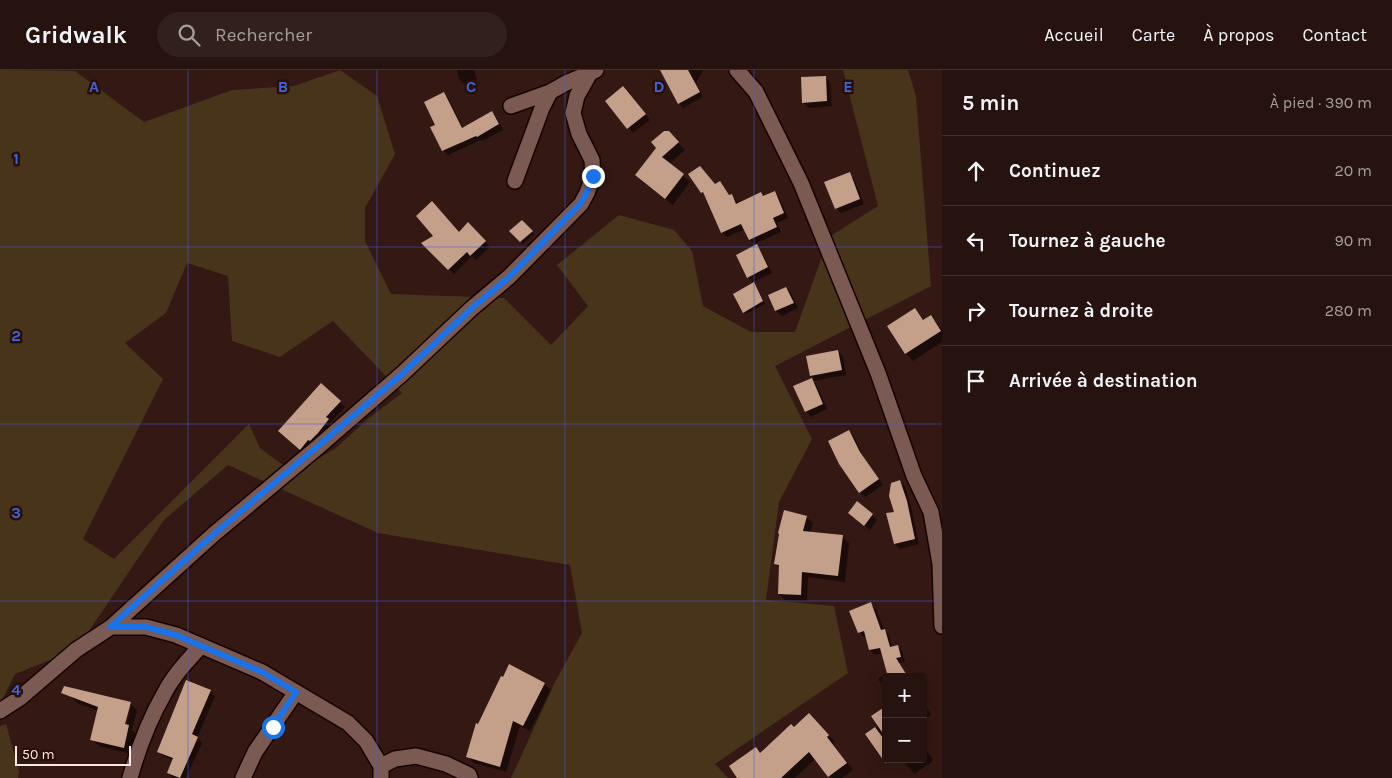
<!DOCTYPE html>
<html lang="fr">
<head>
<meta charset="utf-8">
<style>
  :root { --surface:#26120e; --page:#32201c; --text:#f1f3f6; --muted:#a49e9e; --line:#42322e }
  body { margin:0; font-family:Karla,sans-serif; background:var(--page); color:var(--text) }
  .controls { position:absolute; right:15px; bottom:15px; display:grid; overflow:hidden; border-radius:5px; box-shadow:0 5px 20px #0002 }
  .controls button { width:45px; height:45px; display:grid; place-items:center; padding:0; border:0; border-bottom:1px solid var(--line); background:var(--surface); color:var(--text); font:25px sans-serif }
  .scale { position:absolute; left:15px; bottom:12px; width:116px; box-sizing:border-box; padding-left:5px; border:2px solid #fbe7e3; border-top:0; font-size:14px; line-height:18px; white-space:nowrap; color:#fbe7e3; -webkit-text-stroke:4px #290f0a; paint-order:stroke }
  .stop { position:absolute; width:15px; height:15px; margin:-11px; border:4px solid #1a73e8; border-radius:50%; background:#fff }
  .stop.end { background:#1a73e8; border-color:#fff; box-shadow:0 1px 5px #0008 }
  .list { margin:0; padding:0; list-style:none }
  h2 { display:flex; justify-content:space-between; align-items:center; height:65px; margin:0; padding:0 20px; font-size:21px }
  h2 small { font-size:16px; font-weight:400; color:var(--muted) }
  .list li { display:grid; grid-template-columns:32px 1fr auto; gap:15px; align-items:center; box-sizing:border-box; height:70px; padding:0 20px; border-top:1px solid var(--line) }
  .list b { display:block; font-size:19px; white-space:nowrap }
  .list em { font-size:16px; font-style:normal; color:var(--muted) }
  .icon { flex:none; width:28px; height:28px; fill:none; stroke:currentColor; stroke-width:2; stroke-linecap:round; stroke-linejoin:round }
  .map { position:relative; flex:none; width:942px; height:708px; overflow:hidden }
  header { display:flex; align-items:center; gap:30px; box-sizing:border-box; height:70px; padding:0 25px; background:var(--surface); border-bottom:1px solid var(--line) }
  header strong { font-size:24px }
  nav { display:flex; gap:28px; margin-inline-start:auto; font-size:18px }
  .search { width:350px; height:45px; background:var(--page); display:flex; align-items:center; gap:12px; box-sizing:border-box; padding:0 18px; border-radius:28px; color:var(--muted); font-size:19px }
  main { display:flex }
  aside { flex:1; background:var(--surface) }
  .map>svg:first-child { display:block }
</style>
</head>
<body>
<header>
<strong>Gridwalk</strong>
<div class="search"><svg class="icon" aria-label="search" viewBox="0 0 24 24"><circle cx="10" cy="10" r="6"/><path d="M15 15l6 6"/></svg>Rechercher</div>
<nav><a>Accueil</a><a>Carte</a><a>À propos</a><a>Contact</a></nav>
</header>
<main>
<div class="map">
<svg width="942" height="708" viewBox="0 0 942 708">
  <rect width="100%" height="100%" fill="#331813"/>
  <path fill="#48341b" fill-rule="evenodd" d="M0,0L75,1L144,52L232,20L294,16L340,0L377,26L395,84L365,138V171L391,224L504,228L551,275L588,236L557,195L619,145L674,160L692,181L703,236L751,262H795L829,167L878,136L843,0H908L916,26L931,216L775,296L812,369L779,432L766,530L834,536L848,603L715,694L728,708H511L555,612L582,563L570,495L378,463L228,395L164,450L76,580L15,604L3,628L0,631ZM187,193L228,206L232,271L280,287L333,251L402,323L369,348L336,378L299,400L280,393L260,378L249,354L114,489L83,469L163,309L125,273L166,243Z
    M6,654L19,701L18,708H0V656Z"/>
  <path fill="#0007" fill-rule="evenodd" d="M457,0H474L477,10L465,14L459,9Z
    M667,0H703L696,13L703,27L683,38L679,33Z
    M825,7L830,12L832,36L809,38L803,32Z
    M444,23L448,28L463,58L491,42L496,47L503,60L482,71L481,70L448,85L443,80L437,55Z
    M628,23L650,50L633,63L607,31Z
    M676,70L685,80L669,94L690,112L673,135L644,113L636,105L658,78Z
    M690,104L716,115L720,112L730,126L731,125L736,130L738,134L764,127L775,123L779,127L788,148L777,153L781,162L754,174L750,169L745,159L727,167L722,162L706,127Z
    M849,104L854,109L864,134L841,143L836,138Z
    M522,151L534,164L523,174L511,161Z
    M468,154L490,177L476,190L472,186L454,204L423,174L459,163Z
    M756,176L761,181L772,203L753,212L748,207Z
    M756,216L765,234L746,244L744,242Z
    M786,218L791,223L798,238L782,246L776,241L770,226Z
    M915,240L925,250L931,246L938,254L942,260V272L913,291L906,283L889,257Z
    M838,281L843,286L846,305L813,311L816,314L827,339L811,347L806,341L795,316L814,308L811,306Z
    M321,315L345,337L330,353L333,355L306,384L284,366Z
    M849,362L854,367L865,389L883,415L865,427L860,422Z
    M900,411L905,416L911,437L919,474L900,479L895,474V442Z
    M872,445L877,450L870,460L855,448Z
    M806,447L813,453L810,463L842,466L849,473L845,512L808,507L807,531L785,530L779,524L780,498L776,493Z
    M871,534L876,539L884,560L889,565L892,578L897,576L902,581L905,592L896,594L905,607H886V620L878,609L888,601L882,583L875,585L870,580L867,566L864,567L859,562Z
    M544,614L551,620L530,661L520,656L506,702L474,693L468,687Z
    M210,621L215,626L197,668L202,673L186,708H173L168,703L173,690L163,686L158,682Z
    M69,625L130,633L137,640L132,660L136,664L131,684L99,676L92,669L99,641L77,633ZM128,636H131L125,661L122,660Z
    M923,631L931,645L923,650Z
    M886,638V689H888L886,691L866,665L879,656Z
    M816,652L835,672L833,674L853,700L842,708H831L816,688L795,708H738L756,679L761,684L794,659Z
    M923,675L932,688V692L914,704L902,689H923Z"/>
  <path fill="#c49f8a" d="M660,0H688L700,22L678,34Z
    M826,6L827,31L802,33L801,7Z
    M623,16L646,44L627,59L605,31Z
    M444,22L462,58L492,41L499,54L477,67L476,66L442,81L430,57L435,55L424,32Z
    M664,61H669L679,72L662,87L684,104L665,129L635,105L656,78L651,72Z
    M700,96L715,114L720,111L729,125L732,124L736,134L761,122L763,126L775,121L784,143L773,148L777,157L749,170L741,154L721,163L703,122L701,123L688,104Z
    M850,102L860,129L835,139L824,112Z
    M432,131L459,162L468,152L486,171L470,186L467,182L448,200L421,173L433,166L416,146Z
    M522,150L533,161L520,172L509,161Z
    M757,174L768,197L747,208L736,185Z
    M754,212L763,231L743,243L733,224Z
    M786,217L794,233L775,241L768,225Z
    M915,238L923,250L931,245L941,261L905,284L887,256Z
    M838,280L842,300L810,306L806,286Z
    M812,308L823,334L805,342L793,316Z
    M321,313L341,331L326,347L329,349L318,363L310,371L308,370L300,380L278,361Z
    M849,360L860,382L879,409L859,423L839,394L828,371Z
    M900,410L907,431L915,469L894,474L886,443L894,442L889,426L891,413Z
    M857,431L873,444L864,456L848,443Z
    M784,440L807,446L803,461L843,465L838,506L802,502L801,525L778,524L779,495L774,494L779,464L778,463Z
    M871,532L881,560L885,559L890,577L898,575L901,587L896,588L908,607H888L880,578L869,580L864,561L858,563L849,541Z
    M509,594L545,613L523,656L513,651L500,697L466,687L476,653L478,654L501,606L503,607Z
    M186,610L211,620L192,664L198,667L180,708L167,703L173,688L157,682Z
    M64,616L131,632L125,654L129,655L124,678L90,670L98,637L61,623Z
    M886,636V668L871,646Z
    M809,643L829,665L827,667L847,693L828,707L809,682L781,708H737L729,696L756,677L760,683L791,654L794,657Z
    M875,657L886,672V694L865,664Z"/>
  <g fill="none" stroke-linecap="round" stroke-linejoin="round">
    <defs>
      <path id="street" d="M737,0L756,22L801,113L878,303L914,406L931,442L940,494L942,556
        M511,36L550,22
        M515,111L542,38L550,22L566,13L590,3
        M111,557H146L176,565L262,602L348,653L366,671L381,696V708
        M0,641L20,628L76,580L111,557L214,464L318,377L402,304L472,238L509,207L581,134L587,123L593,106L592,90L579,64L573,43L577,26L590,3L596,0
        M381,696L395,689L416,686L446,694L469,705L470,708
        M130,708C138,679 150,648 165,622C174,605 188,590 201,576
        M243,708L255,682L296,622"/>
    </defs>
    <use href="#street" stroke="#190301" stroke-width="18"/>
    <use href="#street" stroke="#7b5a53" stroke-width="15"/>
  </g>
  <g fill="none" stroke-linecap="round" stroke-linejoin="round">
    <path stroke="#1a73e8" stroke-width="6" d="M273,657L296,622L262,602L176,565L146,557H110L214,464L318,376L402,304L472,238L509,207L580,134L587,122L593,106"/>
  </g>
  <path fill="none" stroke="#3e65da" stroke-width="1" stroke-opacity="0.55" d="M188,0V708M377,0V708M565,0V708M754,0V708M0,177H942M0,354H942M0,531H942"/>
  <g font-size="16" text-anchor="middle" font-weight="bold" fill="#3e65da" stroke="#290f0a" stroke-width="5" stroke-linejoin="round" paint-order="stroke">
    <text x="94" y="22">A</text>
    <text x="283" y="22">B</text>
    <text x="471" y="22">C</text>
    <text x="659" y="22">D</text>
    <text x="848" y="22">E</text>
    <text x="16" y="94">1</text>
    <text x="16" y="271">2</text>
    <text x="16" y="448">3</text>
    <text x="16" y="625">4</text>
  </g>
</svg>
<div class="controls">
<button>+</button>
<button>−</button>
</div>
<div class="scale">50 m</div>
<div class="stop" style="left:273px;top:657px"></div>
<div class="stop end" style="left:593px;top:106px"></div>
</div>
<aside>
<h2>5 min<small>À pied · 390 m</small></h2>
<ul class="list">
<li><svg class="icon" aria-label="ahead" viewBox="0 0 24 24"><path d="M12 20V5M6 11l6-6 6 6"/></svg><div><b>Continuez</b></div><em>20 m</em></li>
<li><svg class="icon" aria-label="left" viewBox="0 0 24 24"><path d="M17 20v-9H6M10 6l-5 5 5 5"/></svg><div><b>Tournez à gauche</b></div><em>90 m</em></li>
<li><svg class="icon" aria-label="right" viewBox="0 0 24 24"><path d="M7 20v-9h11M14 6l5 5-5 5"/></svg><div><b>Tournez à droite</b></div><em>280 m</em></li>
<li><svg class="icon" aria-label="arrive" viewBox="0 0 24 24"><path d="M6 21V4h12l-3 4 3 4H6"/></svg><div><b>Arrivée à destination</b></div></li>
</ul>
</aside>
</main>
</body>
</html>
